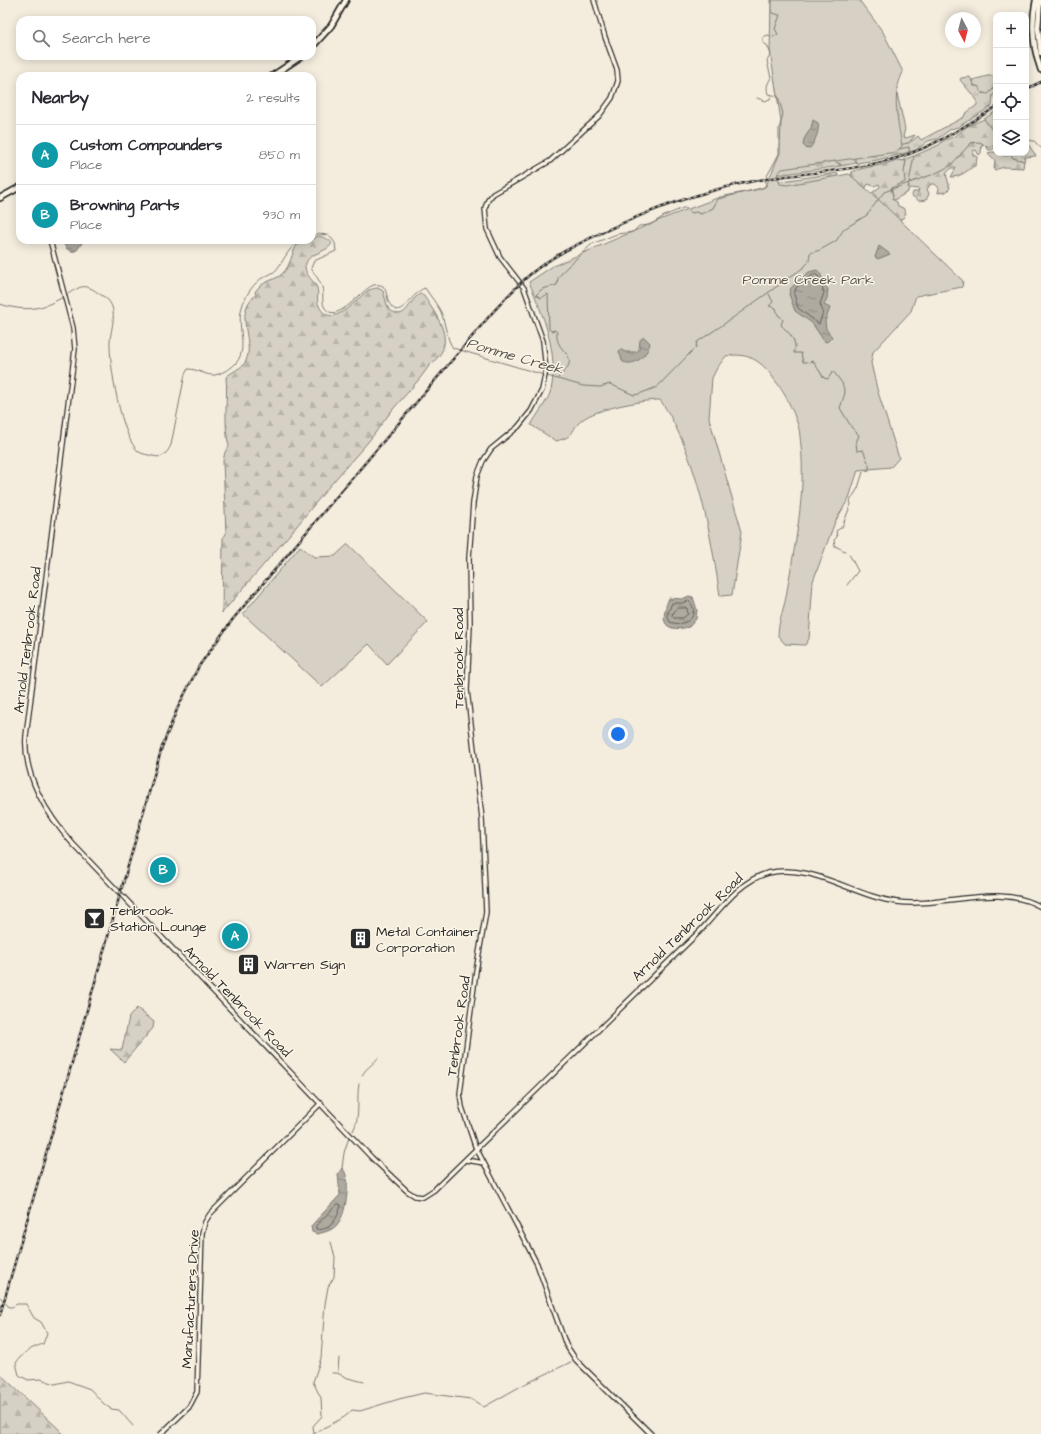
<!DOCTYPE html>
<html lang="en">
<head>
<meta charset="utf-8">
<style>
  :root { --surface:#fff; --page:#f2f2f3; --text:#2b2b33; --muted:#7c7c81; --line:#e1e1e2; --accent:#2563eb }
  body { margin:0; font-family:"Architects Daughter",sans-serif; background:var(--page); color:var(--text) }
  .controls { position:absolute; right:12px; top:12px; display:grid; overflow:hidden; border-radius:8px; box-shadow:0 2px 10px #0003 }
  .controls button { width:36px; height:36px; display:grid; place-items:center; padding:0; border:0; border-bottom:1px solid var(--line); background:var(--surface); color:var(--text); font:20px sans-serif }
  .compass { position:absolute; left:945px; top:12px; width:36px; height:36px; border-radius:50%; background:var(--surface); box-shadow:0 2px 10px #0003; rotate:173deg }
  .you { position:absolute; left:618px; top:734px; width:14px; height:14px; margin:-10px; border:3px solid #fff; border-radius:50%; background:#1a73e8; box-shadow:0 0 0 6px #1a73e833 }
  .badge { display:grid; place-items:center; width:26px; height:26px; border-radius:50%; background:var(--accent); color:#fff; font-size:13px; font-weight:700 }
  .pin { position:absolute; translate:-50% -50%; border:2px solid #fff; box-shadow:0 1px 4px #0006 }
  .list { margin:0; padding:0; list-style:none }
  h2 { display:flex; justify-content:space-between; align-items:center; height:52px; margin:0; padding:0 16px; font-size:17px }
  h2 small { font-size:13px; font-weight:400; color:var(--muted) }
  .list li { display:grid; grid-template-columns:26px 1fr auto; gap:12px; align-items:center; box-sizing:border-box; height:60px; padding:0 16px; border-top:1px solid var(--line) }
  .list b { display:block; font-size:15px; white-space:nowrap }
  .list p { margin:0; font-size:13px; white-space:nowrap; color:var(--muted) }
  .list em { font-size:13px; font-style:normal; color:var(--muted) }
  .icon { flex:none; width:22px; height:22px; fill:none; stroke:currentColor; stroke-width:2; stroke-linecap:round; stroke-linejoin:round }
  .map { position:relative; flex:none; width:1041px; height:1434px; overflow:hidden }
  .search { position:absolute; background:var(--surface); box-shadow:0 2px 10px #0003; left:16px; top:16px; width:300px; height:44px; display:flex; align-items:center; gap:10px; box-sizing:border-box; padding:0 14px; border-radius:12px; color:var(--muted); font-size:15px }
  .panel { position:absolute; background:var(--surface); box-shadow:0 2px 10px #0003; left:16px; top:72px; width:300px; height:172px; border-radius:12px }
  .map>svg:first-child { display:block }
</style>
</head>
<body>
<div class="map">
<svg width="1041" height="1434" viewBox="0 0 1041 1434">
  <defs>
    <pattern id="grass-tufts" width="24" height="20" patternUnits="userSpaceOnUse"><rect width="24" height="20" fill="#d6d1c4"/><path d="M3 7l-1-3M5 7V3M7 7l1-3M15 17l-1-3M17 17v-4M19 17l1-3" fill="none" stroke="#b8b4a9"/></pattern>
    <pattern id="forest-firs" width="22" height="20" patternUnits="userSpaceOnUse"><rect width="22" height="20" fill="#d6d1c4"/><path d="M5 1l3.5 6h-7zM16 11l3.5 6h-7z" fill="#b8b4a9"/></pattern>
    <pattern id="water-ripples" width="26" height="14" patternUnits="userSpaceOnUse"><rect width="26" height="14" fill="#afaaa0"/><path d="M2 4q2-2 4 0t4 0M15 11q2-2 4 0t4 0" fill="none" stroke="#8f8b83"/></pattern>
  </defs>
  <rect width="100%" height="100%" fill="#f4edde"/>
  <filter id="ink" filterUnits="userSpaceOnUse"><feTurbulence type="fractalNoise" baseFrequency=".025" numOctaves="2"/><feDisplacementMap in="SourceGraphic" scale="8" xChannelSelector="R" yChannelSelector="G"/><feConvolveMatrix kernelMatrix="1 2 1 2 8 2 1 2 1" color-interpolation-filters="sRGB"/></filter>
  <g filter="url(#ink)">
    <path fill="url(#grass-tufts)" stroke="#807e78" d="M970,77L974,86H978L981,89L993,90L996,86V93L993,95L992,106L958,127L951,129L937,139L928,141L916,150L909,152V147L904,148L855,161L857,163L841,166L840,163L779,170L778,176H775L776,171L898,145L912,141L918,136L921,140L964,117L965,114L977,105V100L960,80L961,78Z
      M996,111V135L984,119Z
      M1026,141L1036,156L1025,157L1024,161L1013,158L1010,153H1026Z
      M914,156L908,192L894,200L892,199L893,196L891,188C901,182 904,172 906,161L903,160Z"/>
    <path fill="url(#forest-firs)" stroke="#807e78" d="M988,76H996V86L988,94L982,93L978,86H974L972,80Z
      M886,78L896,89L905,129L903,137L906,138L915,135L909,143L898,145Z
      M984,119L996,135V145L989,148L982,144L981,153L979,155L976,150L973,151V155L977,157L976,165C967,170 962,177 951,177L956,168H951L946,174L950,188L946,192L938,193L939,188L935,184H931L927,189L929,194L926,200L919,201L912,196L913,192H918L919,189L908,188L914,156L939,145L943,141L957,135L966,127Z
      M909,147V152L877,160L857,163L855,161V158Z
      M991,152L1010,153L1013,158L1024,161L1023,168L1004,167L994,170L995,160L988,153Z
      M896,160L906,161L904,172L905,182L891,188L893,196L892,199L897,202L898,206L903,208L906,213L903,218L898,221L869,195L880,187L879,184L874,186L868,184L864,191L851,176L852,172C864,166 882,167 896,160Z
      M835,161L841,166L784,174H779L778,170L784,168Z
      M837,173L838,177L783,187L777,182V180L782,181Z
      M319,236C347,244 320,251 312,256C307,259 306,263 305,267C306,277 314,280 317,288C319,294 316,300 319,306C332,333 359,295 369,290C372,289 375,288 378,288L383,291L388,308C406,325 408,300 420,294L423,295C434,311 455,338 438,357C436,360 432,363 429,366C419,381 406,394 394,408C383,421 374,436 362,449C339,474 317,501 296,527L222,613L223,538L226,534L223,461L225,452L229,446C223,424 228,399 226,377C231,372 240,369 244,364C258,345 231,313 256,295L255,292C262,280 274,282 283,273C291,265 291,254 297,245Z
      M137,1008L154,1022L153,1028L124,1062L110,1049L122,1050L129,1017Z
      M0,1374L62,1432L60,1434H0Z"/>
    <path fill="#d6d1c4" stroke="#807e78" d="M771,0H859L883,32L903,72C891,96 898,120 902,146L896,152L782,169L777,174L780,184L787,185L849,174L878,199L963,281L962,287L916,296L911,311L873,352L871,363L877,389L899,458L891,467L858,470L849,498L835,522L813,581L809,639L805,645L785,644L778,636C778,620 785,607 787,591C795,544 806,493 801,446C800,439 800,431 798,425C792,408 785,393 774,379C762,361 748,352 726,356L717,368L712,378L709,418L742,532L732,595L720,596C712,543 703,490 682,440C675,426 670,413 660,400C642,400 595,409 582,420C569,431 577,436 556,441L531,425C537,414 548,401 551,390C559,353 543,315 529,282L553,266L662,219L720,197L760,189L766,186L780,153L781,121L770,51Z
      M348,544L428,622L387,664L369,644L322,687L243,614L300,546L314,557L335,556Z"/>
    <path fill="url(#water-ripples)" stroke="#7a7771" d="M813,120L818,123C820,129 815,142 810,148L807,149L803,145L804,139L811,128Z
      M62,240H84L77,250L72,252L66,248Z
      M879,246L890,254L878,259L875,257Z
      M817,270C824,275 821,285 828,289L827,298L824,305L830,308L825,321L826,329L832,337L827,342L824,341L812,323L795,311L789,294L791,288L798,281L809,272Z
      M644,337L650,343C648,354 636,367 623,362L619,352L620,349L625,352H636L639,350L640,340Z
      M689,596L693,597L697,610L696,619L689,627C662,633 660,620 669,598L682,599Z
      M342,1168C352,1176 346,1213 339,1222C334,1230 326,1232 317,1234L312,1232L311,1226L340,1195L338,1174Z"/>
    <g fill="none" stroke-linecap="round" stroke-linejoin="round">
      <path stroke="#605e5a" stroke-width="1" d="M815,274L818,276L824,293L820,304L823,312L819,324L798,308L794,294L796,288Z
        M689,601C702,615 686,628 670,622L667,615L672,603H682Z
        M677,608H687L688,614L683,618H674L672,616Z
        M338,1204L341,1205C338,1217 331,1232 316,1229V1226Z"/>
      <path stroke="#7a7771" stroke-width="1" d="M757,98L765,101L770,99L771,95
        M1026,140L1034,141L1041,148
        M872,208L884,192L934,174L950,166L971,143L978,142L982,143L989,150L996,148
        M312,236L318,234L329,235L335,243L336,251L314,261L311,268C314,274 320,280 322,287C324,293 321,303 325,308C337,326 363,287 374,285C377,284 381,285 383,286C388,292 386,300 391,306C401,320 413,291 425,288C430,296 437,304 441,312C445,323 447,340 453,348L544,375
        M809,261L810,253L820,250L836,241L844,229L867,215L871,210
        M769,294L773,302L769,306L776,308L778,315L783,319L781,325C787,331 796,339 795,348
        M66,295C80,287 84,282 98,293C101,295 105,297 108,300C118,311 111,328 110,341C109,363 121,438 139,452C142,454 149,455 153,456C163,459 167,453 171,445L185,374L188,369C198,369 206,376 215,375C220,374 225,371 229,369C253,354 235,329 242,307C245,296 254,282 264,277C268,275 274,273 277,269C285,259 289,245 303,240
        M0,304C25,312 41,310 63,297
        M794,350V353H801L803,362H807
        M810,362L813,361L824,378L828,379L833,371L842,383L845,393L840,408L852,428L859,435L856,443L857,451L863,450L868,462
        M547,376L583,386L600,387L610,384L634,395L639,394L657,387L696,347L697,342C728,322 756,301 786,280C793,274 802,270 808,263
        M558,378C586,353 554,355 557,332L555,330L551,331L549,329L548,294L541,298L536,295L542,289L557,285L558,278L565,269L592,244L617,234L633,232L639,226L650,225L664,216L683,208H686L692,213L696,212L701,214L713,208L718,199L765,187L767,176L779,154V129L783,114L778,96L768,94C766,87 767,84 771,78L767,61L771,54L767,45L763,43V37L768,35L773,37L778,34L775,29L780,15L772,13V0
        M845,551L835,546L834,540L837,537L836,531L842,527L851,504L850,501L858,488L863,472L869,470V464
        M847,585L858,571L849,554
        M362,1076C365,1068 373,1065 378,1058
        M353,1131C361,1117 356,1099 359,1084
        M342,1168L344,1153L349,1137
        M0,1297L9,1307H12L17,1304H26L34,1318L41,1322L47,1333L43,1344C31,1348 23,1352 16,1363L19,1375L28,1380L41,1379L55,1384L68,1381L90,1389L104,1404L111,1409L119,1410L133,1426
        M338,1371L339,1358
        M332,1373H337L348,1378L364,1382
        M314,1434C325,1425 345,1420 352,1410L360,1411L399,1399L424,1393L471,1399L484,1407L521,1386L571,1362
        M314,1434L313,1426L322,1416L321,1398L313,1382L321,1358L325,1304L328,1287L334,1277L335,1257L331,1242"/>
      <defs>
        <path id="minor" d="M594,0L605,37L617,70L618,81L612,98L599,116L550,161L493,194L488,200L485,208L487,229L500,257L524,288L543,341L546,370L542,390L531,411L518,427L491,449L483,461L477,476L473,503L469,558L470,625L467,690L482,818L486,912L476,971L460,1094L462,1107L475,1146L537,1264L566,1345L576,1360L651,1434
          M50,240L73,328L75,349L26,736C23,776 47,815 73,844L372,1158L407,1191L415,1196L423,1197L434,1190L700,931C720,910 739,881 768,873C811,862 855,897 897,902C944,908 997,882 1041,907
          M466,1160L484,1163
          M161,1434L189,1407L197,1392L202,1233L205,1222L210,1214L321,1103"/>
        <path id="major" d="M1036,0C1031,24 1033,48 1041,70
          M1040,0L1038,28L1041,53
          M312,47L331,26L346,0
          M272,76L302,56
          M0,198L20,187"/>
      </defs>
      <use href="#minor" stroke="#2b2b2b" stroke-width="6"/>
      <use href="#major" stroke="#2b2b2b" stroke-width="8"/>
      <use href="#minor" stroke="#fcf5e5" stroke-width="3.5"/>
      <use href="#major" stroke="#fcf5e5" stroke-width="4.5"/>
      <defs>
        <path id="rail" d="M1026,89L1041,82
          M0,1315L162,747L178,707L199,666L233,619L492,313C505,299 518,284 533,272C554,255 578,244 603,232C652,209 701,191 754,181C802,172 853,172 900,157C935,146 965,126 996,107"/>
      </defs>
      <use href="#rail" stroke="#2b2b2b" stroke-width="2.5"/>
      <use href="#rail" stroke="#fcf5e5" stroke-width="1" stroke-dasharray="3" stroke-linecap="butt"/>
    </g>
  </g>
  <defs>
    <symbol id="bar-square" viewBox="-11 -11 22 22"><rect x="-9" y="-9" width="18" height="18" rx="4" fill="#2b2b2b" stroke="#fcf5e5"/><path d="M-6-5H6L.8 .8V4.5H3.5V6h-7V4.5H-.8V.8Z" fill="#fff"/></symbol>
    <symbol id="building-square" viewBox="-11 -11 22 22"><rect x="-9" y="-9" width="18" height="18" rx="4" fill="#2b2b2b" stroke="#fcf5e5"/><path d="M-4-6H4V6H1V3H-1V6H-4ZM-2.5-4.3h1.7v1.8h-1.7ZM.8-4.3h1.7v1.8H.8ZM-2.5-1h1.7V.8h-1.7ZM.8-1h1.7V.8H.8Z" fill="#fff"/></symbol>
  </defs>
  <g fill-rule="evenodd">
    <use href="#bar-square" x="82" y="906" width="25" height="25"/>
    <use href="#building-square" x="348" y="926" width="25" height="25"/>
    <use href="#building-square" x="236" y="952" width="25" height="25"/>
  </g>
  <g text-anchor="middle" stroke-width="3" stroke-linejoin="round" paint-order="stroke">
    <g font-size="14" fill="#565451" stroke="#fcf5e5">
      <text x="808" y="284">Pomme Creek Park</text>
    </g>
    <g font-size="14" fill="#2b2b2b" stroke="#fcf5e5">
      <text transform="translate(27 640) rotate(-83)" y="5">Arnold Tenbrook Road</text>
      <text transform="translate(458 658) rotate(-90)" y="5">Tenbrook Road</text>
      <text transform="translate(687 927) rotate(-44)" y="5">Arnold Tenbrook Road</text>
      <text transform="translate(238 1001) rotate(46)" y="5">Arnold Tenbrook Road</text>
      <text transform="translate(458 1026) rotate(-82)" y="5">Tenbrook Road</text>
      <text transform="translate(190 1299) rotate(-87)" y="5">Manufacturers Drive</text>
    </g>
    <g font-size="14" fill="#2b2b2b" stroke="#fcf5e5" text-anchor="start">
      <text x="110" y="915">Tenbrook<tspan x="110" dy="16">Station Lounge</tspan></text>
      <text x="376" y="936">Metal Container<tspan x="376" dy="16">Corporation</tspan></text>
      <text x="264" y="969">Warren Sign</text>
    </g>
    <g font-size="15" font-style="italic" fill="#595754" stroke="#fcf5e5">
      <text transform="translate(515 356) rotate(16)" y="5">Pomme Creek</text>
    </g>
  </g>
</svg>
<div class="controls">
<button>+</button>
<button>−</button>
<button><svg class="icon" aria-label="locate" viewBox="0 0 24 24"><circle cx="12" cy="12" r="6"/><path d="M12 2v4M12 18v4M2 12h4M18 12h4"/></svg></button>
<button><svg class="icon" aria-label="layers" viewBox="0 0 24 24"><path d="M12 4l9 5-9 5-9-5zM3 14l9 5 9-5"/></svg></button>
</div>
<svg class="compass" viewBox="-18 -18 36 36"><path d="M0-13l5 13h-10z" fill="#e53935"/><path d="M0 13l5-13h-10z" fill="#7c7c81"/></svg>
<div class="you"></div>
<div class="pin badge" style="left:235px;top:936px;background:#0f9aa8">A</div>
<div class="pin badge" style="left:163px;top:870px;background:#0f9aa8">B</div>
<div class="search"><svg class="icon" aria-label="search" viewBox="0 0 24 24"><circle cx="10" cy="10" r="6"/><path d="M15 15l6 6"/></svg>Search here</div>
<section class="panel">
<h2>Nearby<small>2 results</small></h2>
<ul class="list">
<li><span class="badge" style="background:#0f9aa8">A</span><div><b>Custom Compounders</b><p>Place</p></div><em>850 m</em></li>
<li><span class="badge" style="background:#0f9aa8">B</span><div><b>Browning Parts</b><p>Place</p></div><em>930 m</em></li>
</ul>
</section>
</div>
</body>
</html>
